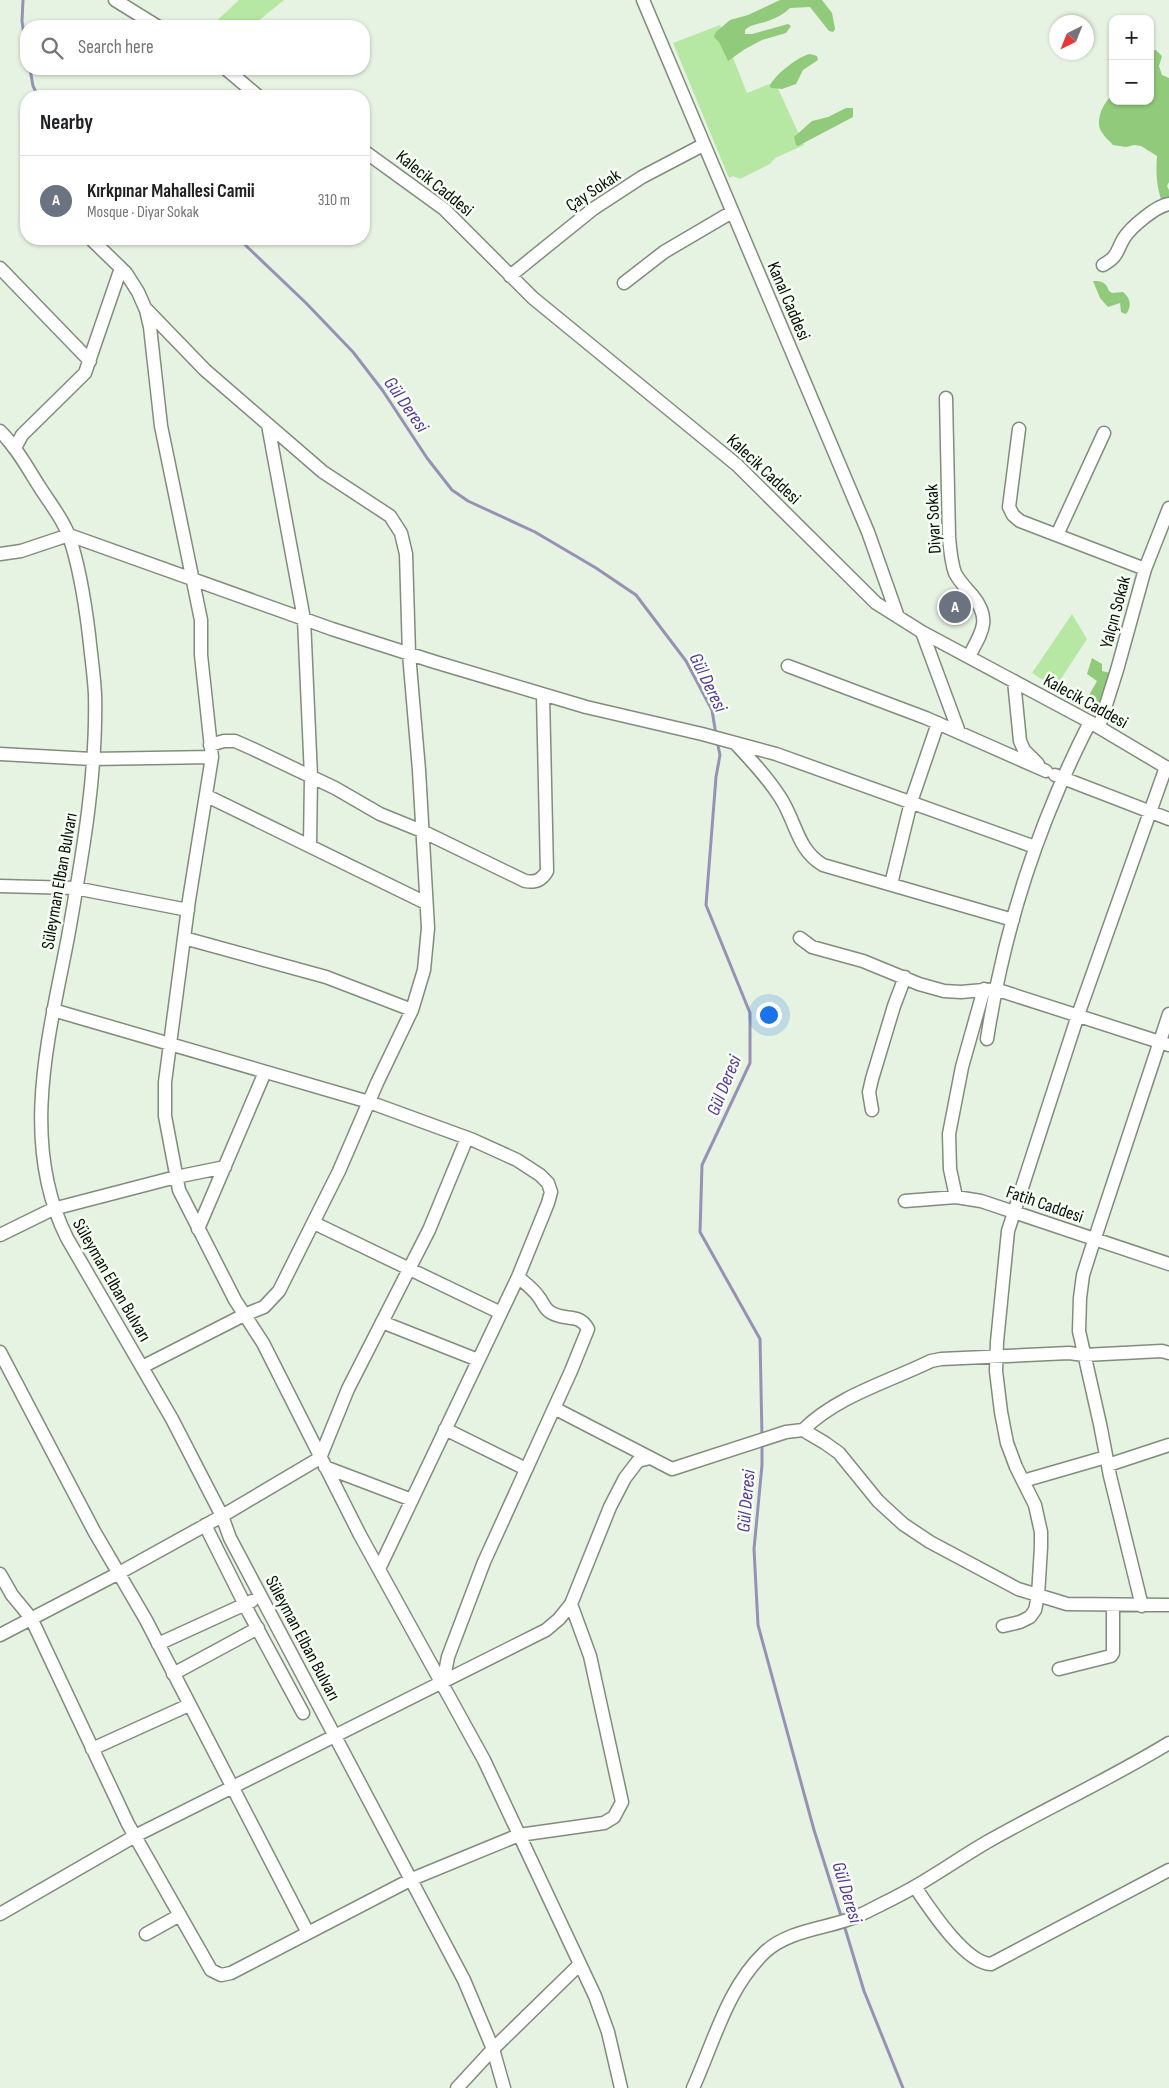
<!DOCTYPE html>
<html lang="en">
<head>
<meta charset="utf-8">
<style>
  :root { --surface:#fff; --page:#f2f2f2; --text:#202124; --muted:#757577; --line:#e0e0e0; --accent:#805ad4 }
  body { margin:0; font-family:"Sofia Sans Condensed",sans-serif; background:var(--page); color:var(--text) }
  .controls { position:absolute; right:15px; top:15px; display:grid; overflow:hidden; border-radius:10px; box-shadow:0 1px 4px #0004 }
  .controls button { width:45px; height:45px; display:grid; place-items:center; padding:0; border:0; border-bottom:1px solid var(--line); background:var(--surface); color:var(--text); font:25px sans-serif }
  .compass { position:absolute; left:1049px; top:15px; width:45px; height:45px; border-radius:50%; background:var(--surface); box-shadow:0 1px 4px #0004; rotate:223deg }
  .you { position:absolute; left:768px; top:1014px; width:18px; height:18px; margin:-12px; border:4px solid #fff; border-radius:50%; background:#1a73e8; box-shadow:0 0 0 8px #1a73e833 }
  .badge { display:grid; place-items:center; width:32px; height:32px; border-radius:50%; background:var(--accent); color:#fff; font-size:16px; font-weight:700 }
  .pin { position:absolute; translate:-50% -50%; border:2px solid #fff; box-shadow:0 1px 5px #0006 }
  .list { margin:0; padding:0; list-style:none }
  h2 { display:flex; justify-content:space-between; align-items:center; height:65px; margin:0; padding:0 20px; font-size:21px }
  h2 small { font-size:16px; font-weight:400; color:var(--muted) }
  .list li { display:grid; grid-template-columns:32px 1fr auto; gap:15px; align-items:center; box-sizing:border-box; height:90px; padding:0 20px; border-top:1px solid var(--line) }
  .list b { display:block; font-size:19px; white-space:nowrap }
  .list p { margin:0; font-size:16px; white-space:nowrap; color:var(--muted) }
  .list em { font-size:16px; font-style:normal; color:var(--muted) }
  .icon { flex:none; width:28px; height:28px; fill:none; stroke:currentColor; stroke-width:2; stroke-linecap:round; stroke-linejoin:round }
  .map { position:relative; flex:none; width:1169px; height:2088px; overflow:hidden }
  .search { position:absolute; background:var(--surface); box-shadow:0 1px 4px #0004; left:20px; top:20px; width:350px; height:55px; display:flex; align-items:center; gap:12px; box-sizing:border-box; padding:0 18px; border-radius:20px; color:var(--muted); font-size:19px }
  .panel { position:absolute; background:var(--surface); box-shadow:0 1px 4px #0004; left:20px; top:90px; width:350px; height:155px; border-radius:20px }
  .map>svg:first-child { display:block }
</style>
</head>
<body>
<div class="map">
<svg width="1169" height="2088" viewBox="0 0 1169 2088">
  <rect width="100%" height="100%" fill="#e7f3e2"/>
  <path fill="#b6e8a4" d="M239,0H284L252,26H211Z
    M720,25L747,93L775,82L804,145L775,158L770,164L740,179L733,176L729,178L673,43Z
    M1072,614L1087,639L1055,688L1032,673Z"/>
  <path fill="#90ca7a" d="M780,0H822L832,13L835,29L833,32L829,31L810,7L790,8C784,14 776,18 768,21C760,24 751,24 745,30V34H752L788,24L791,26L786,33L762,40L745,49L728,61L719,42L714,37L716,32L730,20L748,15Z
    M1150,50H1156L1162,56L1159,66L1162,75L1169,78V182L1167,186L1169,190V199H1161C1156,183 1156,171 1157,156L1141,146L1134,145L1126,147L1113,145C1109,141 1102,134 1100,129C1096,118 1104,101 1113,95V101H1150Z
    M810,54L817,56L818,60L803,70L796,84L782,89L771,88L770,86C774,75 799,56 810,54Z
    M846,108H853V117L798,146L796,145L794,137L812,121L828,117Z
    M1093,281C1102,281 1106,282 1109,291L1112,293L1123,292C1130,298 1132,304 1127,313L1125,314L1121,312L1120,303L1108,307L1100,298Z
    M1092,658L1102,664V671L1110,673L1097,715L1083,709L1082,704L1085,697H1088L1097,681L1087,674Z"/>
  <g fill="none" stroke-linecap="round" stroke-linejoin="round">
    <path stroke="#9791b4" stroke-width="3" d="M23,0L22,21L26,50
      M30,69L33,86L38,96
      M239,239L306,303L353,352L383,391L427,458L452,490L468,501L535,532L596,568L636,595L686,661L712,710L716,735
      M717,741L720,755L716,777L706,905L750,1013V1063L702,1165L700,1232L760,1339L762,1436
      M762,1443V1465L754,1549L758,1625L814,1830L842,1919
      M844,1925L864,1991L903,2088"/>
    <defs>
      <path id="minor" d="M115,0L157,26
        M643,0L868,532L898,617
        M226,69L258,96
        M364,151L444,209L533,298L737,465L876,603L922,632L1090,722L1169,769
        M91,239L126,273L138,292L146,310L150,327L161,426L201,620V655L212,757L189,900L165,1082V1116L179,1190L235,1300L263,1343L360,1535L484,1760L595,1996L608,2032L621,2088
        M1103,265C1119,256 1116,251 1124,238C1131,227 1156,206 1169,204
        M0,268L90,361
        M510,276L593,209L642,177L703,145
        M624,283L664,252L732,212
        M946,398L949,537C950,549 951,562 955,573C959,581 966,588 972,595C992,619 982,632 969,656
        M268,425L304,619L311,776L310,846
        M1019,429L1009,507L1013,515L1020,521L1145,569
        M0,431C16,447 27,467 39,486C49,502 63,519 69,536C80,568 85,602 89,635C91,655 94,675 95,694C97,776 82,857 68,937C49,1036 19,1142 67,1238L172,1419L222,1516L230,1538L464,1980L493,2049L504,2088
        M15,448L22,435L85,373L121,268
        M1057,535L1104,433
        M0,554L21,551L69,535L332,629L435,662L586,707L702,734L776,754L1035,847
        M922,632L959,732
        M788,666L926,718L1046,771
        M1014,681L1020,741L1024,750L1038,764
        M1099,727L1117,670L1145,569L1169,508
        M735,743C751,760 767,777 780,797C796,821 797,850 823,865L1013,920
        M210,745L224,741H235L253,749L335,788L380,814L422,831L525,881C535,883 542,880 547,871L543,696
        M0,754L92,759L212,757
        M1055,775L1169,819
        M207,796L426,903
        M891,884L911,802L938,723
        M0,886L75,888L188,910
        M184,938L326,977L412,1010
        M800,938L812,947L863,961L919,984L944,991L961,992L995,989L1169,1045
        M53,1010L369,1102L473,1140L517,1160L540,1175L548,1183L551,1192L548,1203L518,1277L379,1569
        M987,1039C1005,925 1038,824 1090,722
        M872,1110L869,1092L872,1079L894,1006L905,977
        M956,1197L950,1169L949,1134L962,1067L984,989
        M905,1201L956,1197L981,1201L1169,1264
        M314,1223L501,1313
        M198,1229L265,1072
        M0,1235L53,1209L176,1177L225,1167
        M382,1322L478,1360
        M0,1352L94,1531L146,1620L308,1933
        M142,1367L244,1315L264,1307L279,1291L339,1171L377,1083L412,1010L424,970L428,928L419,770L409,654L406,554L401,533L390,516L323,472L205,370L147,310
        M554,1408L672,1469L786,1432L803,1430L825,1443L839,1453L878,1501L903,1524L930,1542L1018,1589L1067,1604L1169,1605
        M445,1429L526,1469
        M803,1430C837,1396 888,1382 931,1361L941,1359L1069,1353L1084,1355L1162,1351L1169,1353
        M1108,1465L1169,1445
        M325,1467L412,1500
        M1023,1481L1106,1457
        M205,1525L249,1613L303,1713
        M0,1574L12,1595L31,1618L128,1824L211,1970L221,1975L231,1973L412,1879L519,1835L604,1823L614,1817L622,1802L590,1656L571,1604
        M1142,1606L1110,1476L1100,1424L1079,1331L1080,1298L1083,1275L1090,1253L1169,1014
        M1003,1626L1020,1622L1030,1617L1035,1610L1038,1596L1041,1547V1532L1035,1505L1016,1467L1007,1443L1001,1412L996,1371L997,1342L1008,1231L1078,1015L1166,767
        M0,1635L119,1573L222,1516L320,1458L348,1389L429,1230L467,1138
        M158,1644L252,1601
        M1059,1669L1111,1656L1113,1653V1605
        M173,1674L258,1628
        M443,1683L448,1657L484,1562L571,1371L588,1329C579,1312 565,1322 550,1312C544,1308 543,1302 538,1296C533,1289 525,1283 518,1277
        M92,1749L189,1705
        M915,1887C930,1909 965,1963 991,1964L1169,1870
        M0,1914L135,1836L546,1630L559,1619L571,1604L610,1507L625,1478L638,1461L650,1458
        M146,1934L180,1915
        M457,2088L493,2049L580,1964
        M693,2088C714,2042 727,1988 765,1952C791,1928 832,1929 862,1914C880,1905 899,1896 916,1886C940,1872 963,1856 987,1842C1047,1808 1110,1779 1169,1743"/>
    </defs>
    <use href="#minor" stroke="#818c7d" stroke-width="15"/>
    <use href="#minor" stroke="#fff" stroke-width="12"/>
  </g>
  <g text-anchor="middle" stroke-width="5" stroke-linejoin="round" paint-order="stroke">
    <g font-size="18" fill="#090d07" stroke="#f7fff5">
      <text transform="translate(435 183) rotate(39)" y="6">Kalecik Caddesi</text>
      <text transform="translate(593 190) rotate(-34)" y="6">Çay Sokak</text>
      <text transform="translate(789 301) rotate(67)" y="6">Kanal Caddesi</text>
      <text transform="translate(764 469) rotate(43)" y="6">Kalecik Caddesi</text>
      <text transform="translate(933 519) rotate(-93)" y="6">Diyar Sokak</text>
      <text transform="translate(1115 612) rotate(-75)" y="6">Yalçın Sokak</text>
      <text transform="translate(1086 701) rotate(29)" y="6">Kalecik Caddesi</text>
      <text transform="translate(59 881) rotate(-80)" y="6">Süleyman Elban Bulvarı</text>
      <text transform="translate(1045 1204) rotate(19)" y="6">Fatih Caddesi</text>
      <text transform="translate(112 1280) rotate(60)" y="6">Süleyman Elban Bulvarı</text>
      <text transform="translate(303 1638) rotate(62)" y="6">Süleyman Elban Bulvarı</text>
    </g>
    <g font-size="19" font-style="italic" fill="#58369a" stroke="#f7fff5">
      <text transform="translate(407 404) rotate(55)" y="7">Gül Deresi</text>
      <text transform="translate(709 682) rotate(64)" y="7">Gül Deresi</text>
      <text transform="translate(723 1085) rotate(-68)" y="7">Gül Deresi</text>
      <text transform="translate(745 1501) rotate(-85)" y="7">Gül Deresi</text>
      <text transform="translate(848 1892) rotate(73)" y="7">Gül Deresi</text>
    </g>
  </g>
</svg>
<div class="controls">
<button>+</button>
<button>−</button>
</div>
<svg class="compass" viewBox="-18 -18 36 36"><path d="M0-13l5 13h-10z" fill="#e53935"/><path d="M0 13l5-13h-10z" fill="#757577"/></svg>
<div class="you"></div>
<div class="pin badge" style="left:955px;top:607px;background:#6b7280">A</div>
<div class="search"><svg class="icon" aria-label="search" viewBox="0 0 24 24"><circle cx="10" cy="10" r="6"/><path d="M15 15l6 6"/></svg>Search here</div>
<section class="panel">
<h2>Nearby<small></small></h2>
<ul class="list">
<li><span class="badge" style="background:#6b7280">A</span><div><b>Kırkpınar Mahallesi Camii</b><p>Mosque · Diyar Sokak</p></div><em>310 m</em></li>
</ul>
</section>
</div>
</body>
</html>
